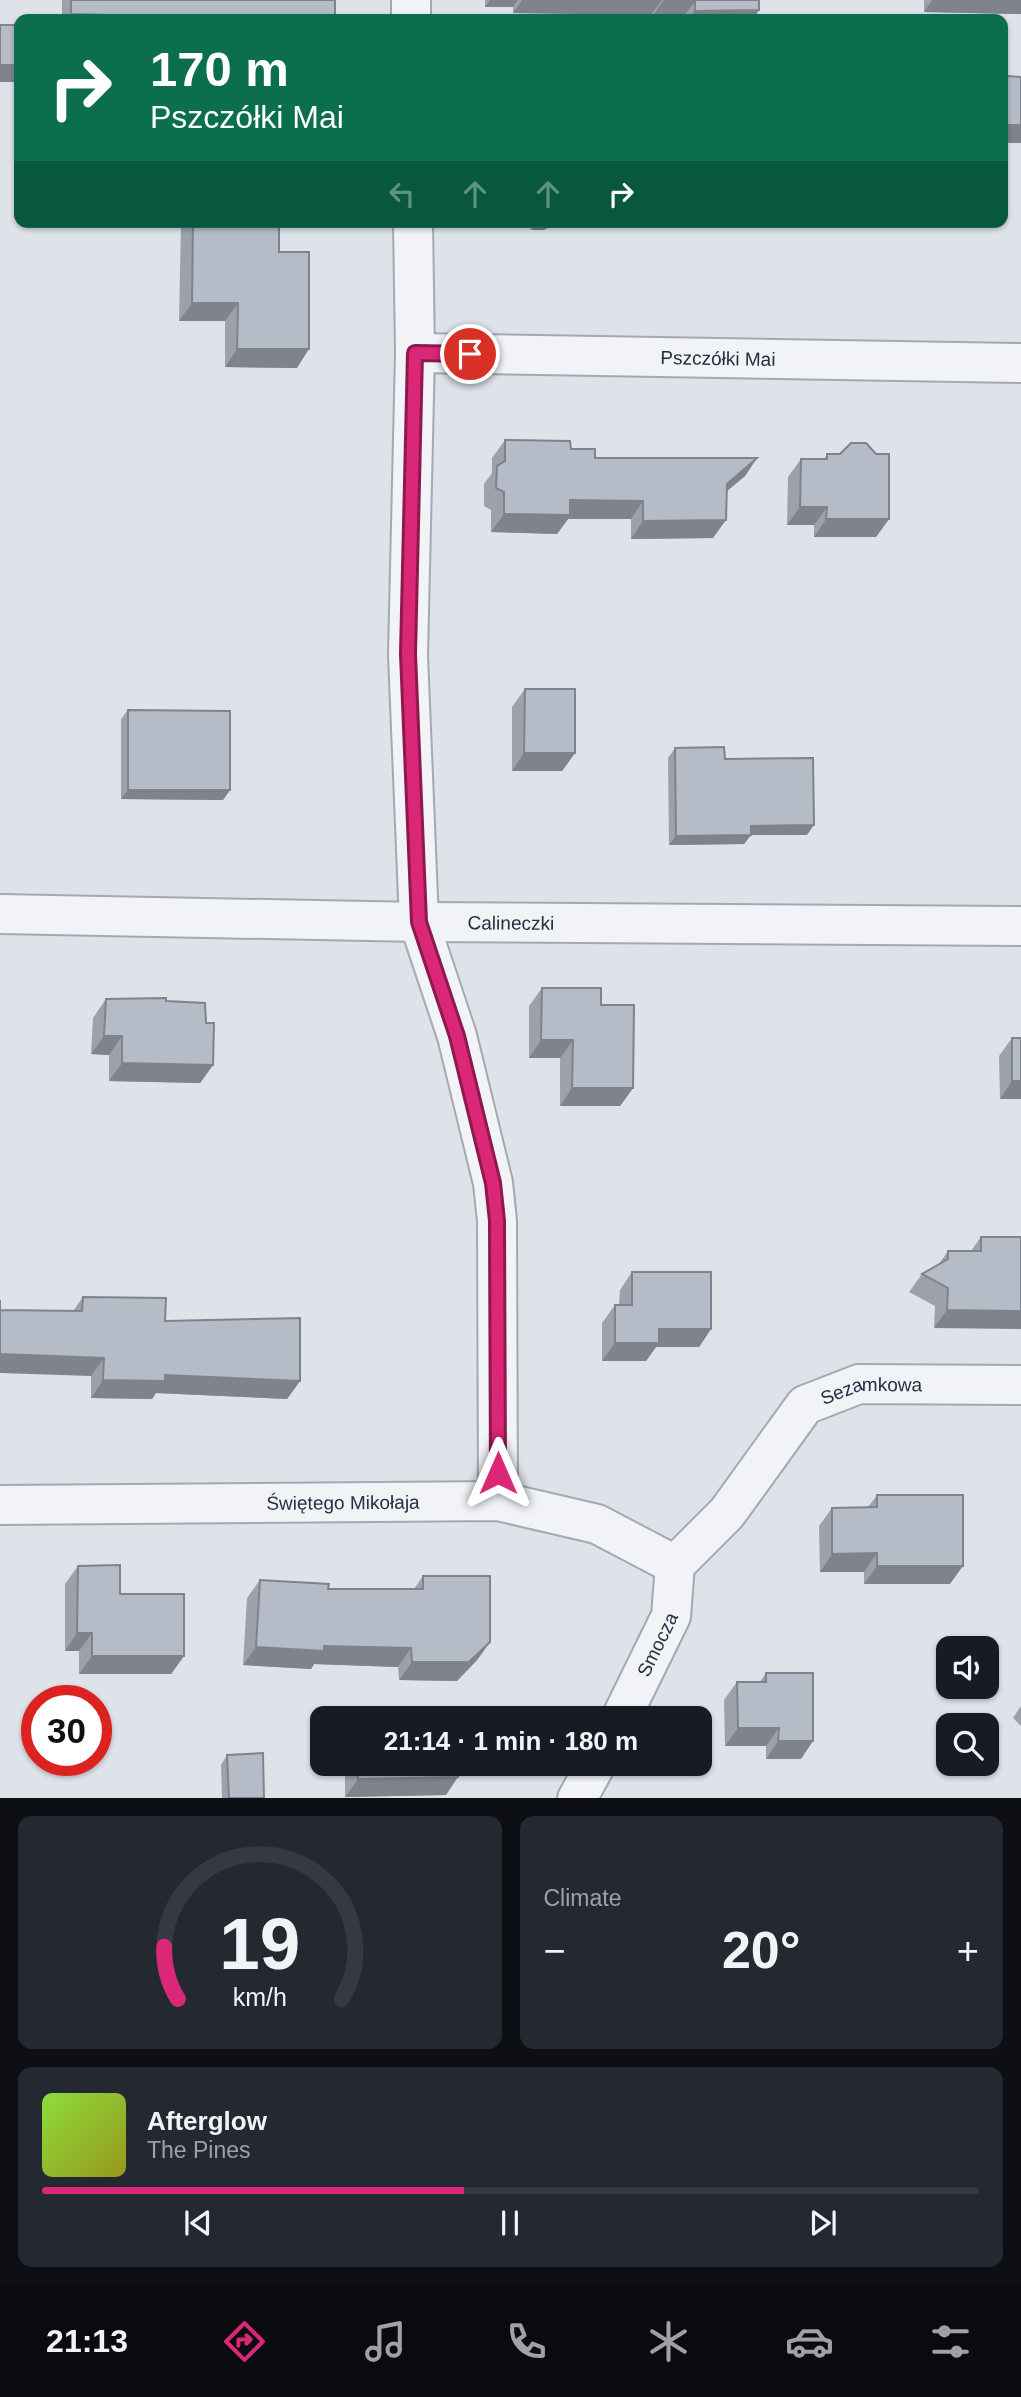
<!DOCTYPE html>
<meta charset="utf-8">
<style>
body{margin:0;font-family:Arial,sans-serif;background:#242831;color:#f1f3f6;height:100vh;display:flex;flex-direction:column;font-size:26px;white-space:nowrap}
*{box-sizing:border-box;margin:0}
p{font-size:23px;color:#9ea1a6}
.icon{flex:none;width:38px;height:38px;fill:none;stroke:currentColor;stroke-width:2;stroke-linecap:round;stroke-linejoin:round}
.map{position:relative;height:1798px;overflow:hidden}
.panel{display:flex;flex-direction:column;gap:18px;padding:18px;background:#0d0f14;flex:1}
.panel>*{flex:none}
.guide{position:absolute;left:14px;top:14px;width:994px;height:214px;border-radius:14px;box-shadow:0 2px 5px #0004;background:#0b6e4f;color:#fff;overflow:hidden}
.buttons{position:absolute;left:936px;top:1636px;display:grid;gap:14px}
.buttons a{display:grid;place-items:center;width:63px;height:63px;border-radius:14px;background:#171b24;box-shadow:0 2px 5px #0004;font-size:35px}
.speed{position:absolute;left:21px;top:1685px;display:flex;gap:14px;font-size:35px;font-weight:700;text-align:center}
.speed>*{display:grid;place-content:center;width:91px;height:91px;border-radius:50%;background:#171b24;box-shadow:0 2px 5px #0004;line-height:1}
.speed .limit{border:10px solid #d22;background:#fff;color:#111}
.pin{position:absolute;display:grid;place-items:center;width:60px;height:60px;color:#fff;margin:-30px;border:4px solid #fff;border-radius:50%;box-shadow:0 2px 7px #0007}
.me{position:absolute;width:77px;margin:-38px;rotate:0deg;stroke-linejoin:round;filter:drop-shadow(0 0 5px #0008)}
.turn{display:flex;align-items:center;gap:24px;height:147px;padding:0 21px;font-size:32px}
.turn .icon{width:91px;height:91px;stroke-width:2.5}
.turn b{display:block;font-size:49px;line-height:60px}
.lanes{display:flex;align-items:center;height:66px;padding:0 21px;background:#0003;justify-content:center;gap:35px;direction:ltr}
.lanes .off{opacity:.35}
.big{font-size:52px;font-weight:600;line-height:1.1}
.panel .widget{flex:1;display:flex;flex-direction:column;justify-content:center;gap:10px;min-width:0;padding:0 24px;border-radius:14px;background:#242831}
.panel .dial{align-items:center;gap:0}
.dial svg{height:182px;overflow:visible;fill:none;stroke:#363941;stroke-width:7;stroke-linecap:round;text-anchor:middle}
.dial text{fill:#f1f3f6;stroke:none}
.song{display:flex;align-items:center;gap:21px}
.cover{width:84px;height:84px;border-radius:10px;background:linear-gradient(135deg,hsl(90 70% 55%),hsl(60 70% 35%))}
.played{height:7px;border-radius:4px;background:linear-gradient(90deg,#db2777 45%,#363941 45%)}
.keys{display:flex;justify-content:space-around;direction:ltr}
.heat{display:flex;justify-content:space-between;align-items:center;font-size:38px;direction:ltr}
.panel .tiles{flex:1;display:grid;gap:18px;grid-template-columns:1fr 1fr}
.widget:last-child{grid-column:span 2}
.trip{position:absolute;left:310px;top:1706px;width:402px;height:70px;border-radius:14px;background:#171b24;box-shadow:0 2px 5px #0004;font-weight:600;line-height:70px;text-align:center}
.tabs{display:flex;height:112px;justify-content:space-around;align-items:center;background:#090b0e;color:#9ea1a6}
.tabs .icon{width:49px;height:49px}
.tabs .selected{color:#db2777}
.tabs b{font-size:32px;color:#f1f3f6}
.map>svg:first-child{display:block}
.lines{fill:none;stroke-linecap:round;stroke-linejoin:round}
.minor-casing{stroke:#a3a9b4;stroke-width:42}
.minor{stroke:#f1f3f7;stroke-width:38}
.wall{fill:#9ca1ab}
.shaded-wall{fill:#7f838b}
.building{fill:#b5bbc7;stroke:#7f838b;stroke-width:2}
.route-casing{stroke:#8e194d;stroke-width:18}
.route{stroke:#db2777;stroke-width:12}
.labels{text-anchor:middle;stroke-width:6;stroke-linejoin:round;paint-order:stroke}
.street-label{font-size:19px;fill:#252f42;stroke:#eef1f7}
</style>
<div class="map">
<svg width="1021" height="1799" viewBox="0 0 1021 1799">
<rect width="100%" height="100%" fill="#dee2e9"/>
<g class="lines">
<defs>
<g id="minor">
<polyline points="411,0 411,19"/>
<polyline points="413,222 415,353 408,655 419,922 457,1036 493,1183 497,1221 498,1501"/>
<path id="s1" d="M 415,353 L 1021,363"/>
<path id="s2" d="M 0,914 L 419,922 L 1021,926"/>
<path id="s3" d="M 0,1505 L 498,1501 L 597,1524 L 675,1565"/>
<path id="s4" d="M 675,1565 L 727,1513 L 805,1405 L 859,1384 L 1021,1385"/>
<path id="s5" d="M 621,1718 L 671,1616 L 675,1565"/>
<polyline points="577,1799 596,1764"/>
</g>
</defs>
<use href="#minor" class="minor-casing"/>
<use href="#minor" class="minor"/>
</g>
<g class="wall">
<rect x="62" y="0" width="273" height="19"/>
<polygon points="485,0 759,0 759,10 753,19 651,18 651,15 513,13 513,7 485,7"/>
<polygon points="924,0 1021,0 1021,14 924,12"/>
<polygon points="1007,76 1021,143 1003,143 1003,82"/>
<polygon points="181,222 279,222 279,252 297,368 225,367 225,321 179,321"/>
<polygon points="503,222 581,222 580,224 554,224 544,230 532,230 523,224 503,224"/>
<polygon points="505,440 571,449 595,458 757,458 745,476 726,491 713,538 631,539 631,519 568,519 557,534 491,532 491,510 484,506 484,484 492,473 492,458"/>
<polygon points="827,454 889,519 876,537 814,537 814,525 787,525 788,477 801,459 824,459"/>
<polygon points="525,689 575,753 562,771 512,771 512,707"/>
<polygon points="128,710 230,790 223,800 121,799 121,719"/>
<polygon points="675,748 725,759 807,835 751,835 744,844 669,845 668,758"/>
<polygon points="542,988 601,1005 633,1088 620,1106 560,1106 560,1058 529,1058 529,1006"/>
<polygon points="106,999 166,1001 206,1023 213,1065 200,1083 109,1081 109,1055 91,1054 93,1018"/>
<polygon points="1012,1038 1021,1038 1021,1099 1000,1099 999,1056"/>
<polygon points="981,1237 1021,1237 934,1328 935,1306 909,1292 922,1274 939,1264 948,1251 971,1251"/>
<polygon points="632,1272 711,1329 699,1347 656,1347 646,1361 602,1361 602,1323 615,1305 619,1305 620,1290"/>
<polygon points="83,1297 165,1321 300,1381 287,1399 156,1393 152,1399 91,1398 91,1376 0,1310 73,1311"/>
<polygon points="877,1495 950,1584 864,1584 864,1572 820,1572 819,1526 832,1508 868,1507"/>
<polygon points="78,1566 120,1594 184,1656 171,1674 79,1674 79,1651 65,1651 65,1584"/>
<polygon points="423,1576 490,1642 477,1660 457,1681 399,1680 398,1667 314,1664 311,1669 243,1665 247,1598 260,1580 328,1589 414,1589"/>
<polygon points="766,1673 801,1759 766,1759 766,1746 725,1746 724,1700 737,1682 760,1682"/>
<polygon points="1021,1706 1021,1726 1013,1718"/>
<polygon points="227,1755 264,1798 222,1798 221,1765"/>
<polygon points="345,1764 458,1764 446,1795 345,1797"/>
</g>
<g class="shaded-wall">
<polygon points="490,0 518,0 513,7 485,7"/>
<polygon points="522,0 662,0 651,15 513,13"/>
<polygon points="664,0 695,1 682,19 651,18"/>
<polygon points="932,0 1021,0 1021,14 924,12"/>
<polygon points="759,10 753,19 689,19 695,11"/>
<polygon points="71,14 265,19 68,19"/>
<rect x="0" y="65" width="19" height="17"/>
<polygon points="1005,125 1021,125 1021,143 1003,143 1003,128"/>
<polygon points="504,222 525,222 523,224 503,224"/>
<polygon points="538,222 581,222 580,224 554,224 544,230 532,230"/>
<polygon points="192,303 238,303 225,321 179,321"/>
<polygon points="237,349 309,349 297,368 225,367"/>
<polygon points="757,458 745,476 714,502 727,484"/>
<polygon points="570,500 643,501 631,519 568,519 557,534 491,532 504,514"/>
<polygon points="800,507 827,507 814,525 787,525"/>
<polygon points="826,519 889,519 876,537 814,537"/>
<polygon points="726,520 713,538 631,539 643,521"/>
<polygon points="524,753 575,753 562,771 512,771"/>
<polygon points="128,790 230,790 223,800 121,799"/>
<polygon points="814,825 807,835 751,835 744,844 669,845 676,836 751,826"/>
<polygon points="104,1036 122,1036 109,1055 91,1054"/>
<polygon points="541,1040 573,1040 560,1058 529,1058"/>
<polygon points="122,1063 213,1065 200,1083 109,1081"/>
<polygon points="1012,1081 1021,1081 1021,1099 1000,1099"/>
<polygon points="572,1088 633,1088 620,1106 560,1106"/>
<polygon points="947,1310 1021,1311 1021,1329 934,1328"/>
<polygon points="659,1329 711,1329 699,1347 656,1347 646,1361 602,1361 615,1343"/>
<polygon points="0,1354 104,1358 91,1376 0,1373"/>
<polygon points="165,1375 300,1381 287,1399 156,1393 152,1399 91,1398 103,1380"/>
<polygon points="877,1553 864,1572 820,1572 832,1554"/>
<polygon points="877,1566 963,1566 950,1584 864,1584"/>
<polygon points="77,1633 92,1633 79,1651 65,1651"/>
<polygon points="490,1642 477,1660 457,1681 399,1680 412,1662"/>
<polygon points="324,1646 411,1648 398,1667 314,1664 311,1669 243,1665 256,1647"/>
<polygon points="92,1656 184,1656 171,1674 79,1674"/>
<polygon points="738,1728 779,1728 766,1746 725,1746"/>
<polygon points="778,1741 813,1741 801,1759 766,1759"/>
<polygon points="458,1777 446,1795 345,1797 358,1779"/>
</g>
<g class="building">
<polygon points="71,0 335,0 335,19 265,19 71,14"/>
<polygon points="664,0 759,0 759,10 695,11 695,1"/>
<rect x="0" y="25" width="19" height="40"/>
<polygon points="1007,76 1021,77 1021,125 1005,125"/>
<polygon points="193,222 279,222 279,252 309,252 309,349 237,349 238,303 192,303"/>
<polygon points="505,440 570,441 571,449 595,449 595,458 757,458 727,484 726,520 643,521 643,501 570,500 570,515 504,514 504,492 496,488 497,466 505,461"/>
<polygon points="851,443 866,443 876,454 889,454 889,519 826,519 827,507 800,507 801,459 827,459 827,454 840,454"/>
<polygon points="525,689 575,689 575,753 524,753"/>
<polygon points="128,710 230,711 230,790 128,790"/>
<polygon points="724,747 725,759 813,758 814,825 751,826 751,835 676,836 675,748"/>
<polygon points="542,988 601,988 601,1005 634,1005 633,1088 572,1088 573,1040 541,1040"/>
<polygon points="166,998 166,1001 205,1003 206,1023 214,1023 213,1065 122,1063 122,1036 104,1036 106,999"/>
<rect x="1012" y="1038" width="9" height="43"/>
<polygon points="981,1237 1021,1237 1021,1311 947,1310 948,1288 922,1274 948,1259 948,1251 981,1251"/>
<polygon points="632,1272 711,1272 711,1329 659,1329 659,1343 615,1343 615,1305 632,1305"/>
<polygon points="83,1297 166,1298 165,1321 300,1318 300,1381 165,1375 165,1381 103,1380 104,1358 0,1354 0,1300 0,1310 82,1311"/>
<polygon points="877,1495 963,1495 963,1566 877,1566 877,1553 832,1554 832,1508 877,1507"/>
<polygon points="120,1565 120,1594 184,1594 184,1656 92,1656 92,1633 77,1633 78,1566"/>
<polygon points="423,1576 490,1576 490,1642 469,1662 412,1662 411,1648 324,1646 324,1651 256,1647 260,1580 329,1584 328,1589 423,1589"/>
<polygon points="766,1673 813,1673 813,1741 778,1741 779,1728 738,1728 737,1682 766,1682"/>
<polygon points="263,1753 264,1798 229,1798 227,1755"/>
<polygon points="357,1764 458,1764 458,1777 358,1779"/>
</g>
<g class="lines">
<defs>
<polyline id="route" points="470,354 415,353 408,654 419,922 457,1036 493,1183 497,1221 498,1473"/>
</defs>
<use href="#route" class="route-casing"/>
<use href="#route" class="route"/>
</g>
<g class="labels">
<g class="street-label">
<text dy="7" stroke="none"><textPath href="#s1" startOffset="303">Pszczółki Mai</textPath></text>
<text dy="7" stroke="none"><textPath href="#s2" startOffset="511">Calineczki</textPath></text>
<text dy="7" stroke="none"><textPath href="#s4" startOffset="276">Sezamkowa</textPath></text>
<text dy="7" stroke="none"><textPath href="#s3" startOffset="343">Świętego Mikołaja</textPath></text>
<text dy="7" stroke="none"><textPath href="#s5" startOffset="82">Smocza</textPath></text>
</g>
</g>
</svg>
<div class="buttons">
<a><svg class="icon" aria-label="sound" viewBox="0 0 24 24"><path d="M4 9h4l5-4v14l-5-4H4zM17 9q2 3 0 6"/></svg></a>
<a><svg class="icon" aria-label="search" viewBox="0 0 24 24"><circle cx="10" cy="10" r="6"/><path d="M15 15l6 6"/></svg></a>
</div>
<div class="speed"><div class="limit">30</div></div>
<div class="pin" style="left:470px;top:354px;background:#d93025"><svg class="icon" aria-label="arrive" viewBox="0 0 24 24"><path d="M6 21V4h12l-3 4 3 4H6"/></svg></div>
<svg class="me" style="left:498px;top:1473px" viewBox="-20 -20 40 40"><path d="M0-17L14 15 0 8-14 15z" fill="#db2777" stroke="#fff" stroke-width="4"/></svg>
<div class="trip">21:14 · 1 min · 180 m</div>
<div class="guide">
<div class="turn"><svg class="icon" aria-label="right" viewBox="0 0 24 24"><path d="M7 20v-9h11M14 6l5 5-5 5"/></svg><div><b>170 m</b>Pszczółki Mai</div></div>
<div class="lanes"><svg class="icon off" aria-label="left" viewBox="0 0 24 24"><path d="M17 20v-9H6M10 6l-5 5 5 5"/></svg><svg class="icon off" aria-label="ahead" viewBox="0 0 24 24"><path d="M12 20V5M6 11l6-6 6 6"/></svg><svg class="icon off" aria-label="ahead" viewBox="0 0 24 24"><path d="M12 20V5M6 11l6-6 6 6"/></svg><svg class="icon" aria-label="right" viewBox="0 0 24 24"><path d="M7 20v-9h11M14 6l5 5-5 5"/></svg></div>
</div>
</div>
<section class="panel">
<div class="tiles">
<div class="widget dial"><svg viewBox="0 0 100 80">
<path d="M14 69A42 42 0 1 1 86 69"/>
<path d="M14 69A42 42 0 0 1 8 46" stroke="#db2777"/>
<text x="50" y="56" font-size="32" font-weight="700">19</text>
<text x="50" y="72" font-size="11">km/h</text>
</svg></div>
<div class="widget"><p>Climate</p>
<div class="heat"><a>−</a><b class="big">20°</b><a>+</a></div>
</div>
<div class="widget">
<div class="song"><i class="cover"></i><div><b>Afterglow</b><p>The Pines</p></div></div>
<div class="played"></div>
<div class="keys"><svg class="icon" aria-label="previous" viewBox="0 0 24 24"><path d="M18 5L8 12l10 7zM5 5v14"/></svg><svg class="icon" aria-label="pause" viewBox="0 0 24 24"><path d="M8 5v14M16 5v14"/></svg><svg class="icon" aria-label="next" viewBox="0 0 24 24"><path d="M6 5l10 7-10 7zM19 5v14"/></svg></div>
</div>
</div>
</section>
<nav class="tabs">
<b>21:13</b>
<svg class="icon selected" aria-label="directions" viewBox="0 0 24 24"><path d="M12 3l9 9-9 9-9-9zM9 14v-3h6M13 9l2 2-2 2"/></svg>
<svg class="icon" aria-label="music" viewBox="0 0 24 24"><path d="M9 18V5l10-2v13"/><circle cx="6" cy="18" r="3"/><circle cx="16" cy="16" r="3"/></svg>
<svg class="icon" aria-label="phone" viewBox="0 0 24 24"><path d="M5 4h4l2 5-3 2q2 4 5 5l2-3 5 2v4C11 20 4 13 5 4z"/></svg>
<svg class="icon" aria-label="climate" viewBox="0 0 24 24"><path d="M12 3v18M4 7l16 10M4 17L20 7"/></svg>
<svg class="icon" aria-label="car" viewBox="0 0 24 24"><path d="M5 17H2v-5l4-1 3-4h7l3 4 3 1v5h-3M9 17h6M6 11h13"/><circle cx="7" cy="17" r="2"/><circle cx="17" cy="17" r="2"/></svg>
<svg class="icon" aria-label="filters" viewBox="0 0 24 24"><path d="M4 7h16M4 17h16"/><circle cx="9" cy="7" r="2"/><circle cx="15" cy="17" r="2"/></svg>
</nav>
